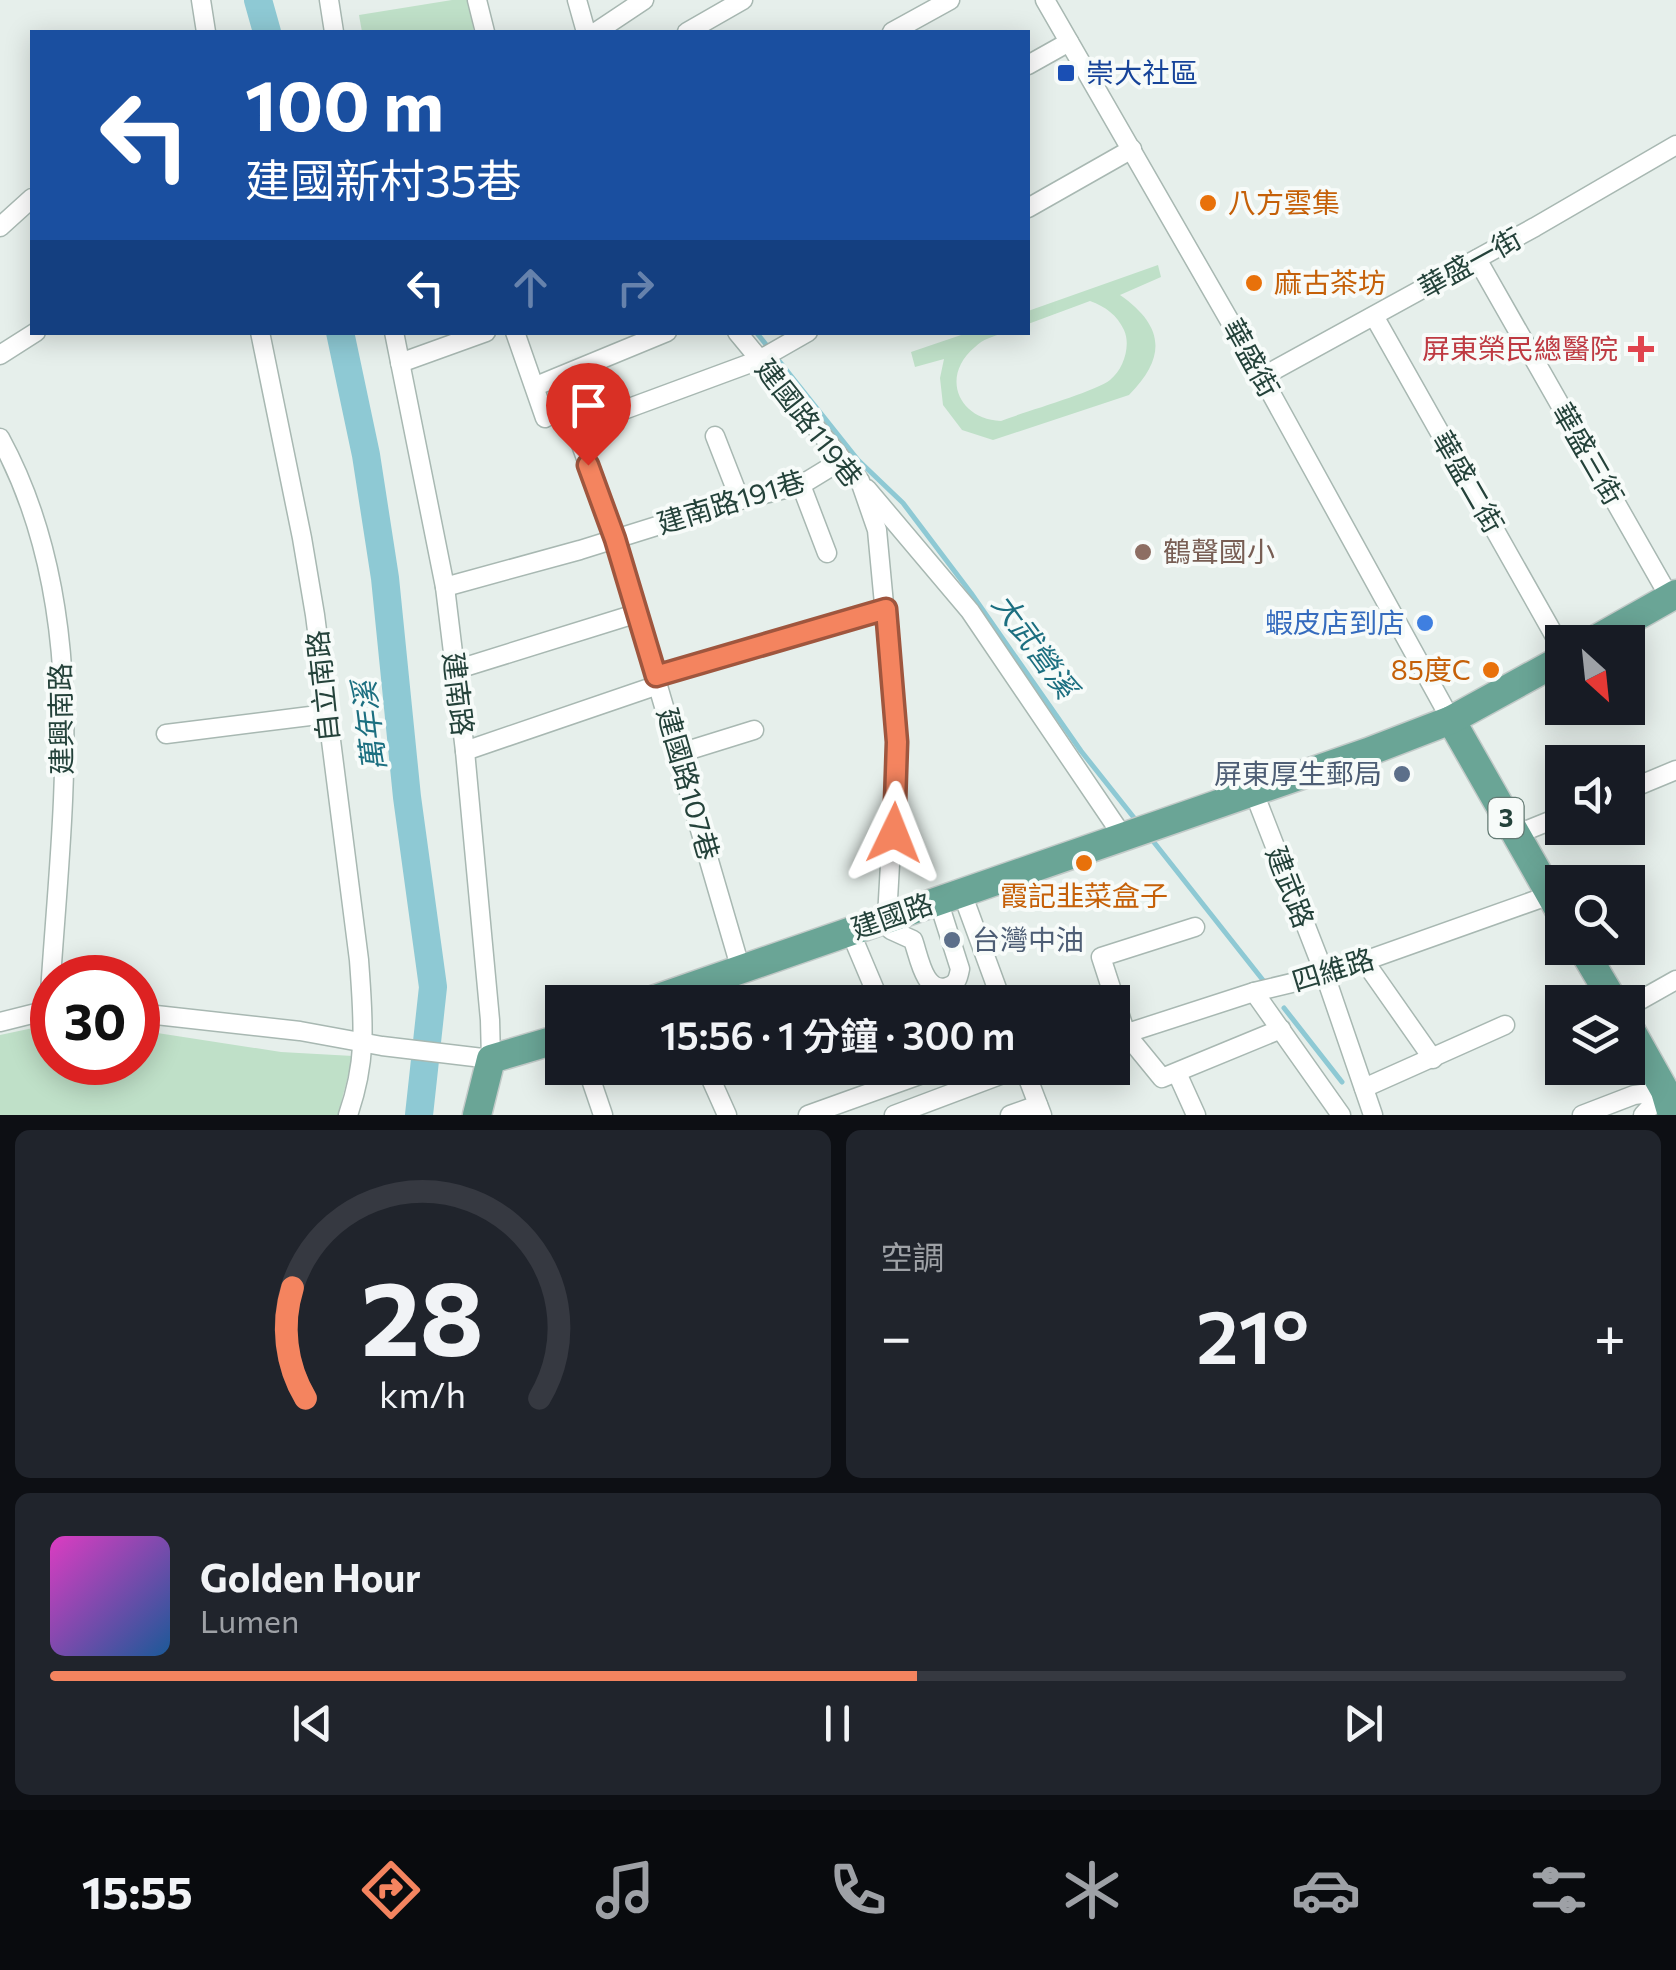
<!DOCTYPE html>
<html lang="zh-TW">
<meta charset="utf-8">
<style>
body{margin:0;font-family:Commissioner,"Noto Sans TC",sans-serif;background:#20242c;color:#f1f3f6;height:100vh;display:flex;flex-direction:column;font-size:38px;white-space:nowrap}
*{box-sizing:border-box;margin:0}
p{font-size:32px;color:#9ea1a6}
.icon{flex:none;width:55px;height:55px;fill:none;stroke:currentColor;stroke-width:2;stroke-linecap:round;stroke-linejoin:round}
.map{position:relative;height:1115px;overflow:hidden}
.panel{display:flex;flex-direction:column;gap:15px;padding:15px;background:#0d0f14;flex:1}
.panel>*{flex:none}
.top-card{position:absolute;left:30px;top:30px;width:1000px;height:305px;border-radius:0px;box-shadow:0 5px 25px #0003;background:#1a4fa0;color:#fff;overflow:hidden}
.needle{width:65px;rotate:153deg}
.fabs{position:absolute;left:1545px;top:625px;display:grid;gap:20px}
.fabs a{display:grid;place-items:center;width:100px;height:100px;border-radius:0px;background:#171b24;box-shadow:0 5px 25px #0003;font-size:50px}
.speed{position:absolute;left:30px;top:955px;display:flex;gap:20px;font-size:50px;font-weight:700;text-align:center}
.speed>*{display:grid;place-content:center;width:130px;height:130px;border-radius:50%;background:#171b24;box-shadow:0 5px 25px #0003;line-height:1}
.speed .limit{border:15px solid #d22;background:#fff;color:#111}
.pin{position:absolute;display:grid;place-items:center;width:85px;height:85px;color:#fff;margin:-102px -42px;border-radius:50% 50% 50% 0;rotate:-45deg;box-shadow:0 0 10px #0007}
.pin .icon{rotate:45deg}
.me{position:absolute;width:110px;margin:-55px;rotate:2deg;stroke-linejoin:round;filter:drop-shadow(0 0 8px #0008)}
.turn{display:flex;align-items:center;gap:35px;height:210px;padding:0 50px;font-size:45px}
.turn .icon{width:130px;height:130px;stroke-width:2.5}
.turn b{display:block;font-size:70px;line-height:85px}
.lanes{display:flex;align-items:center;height:95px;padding:0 50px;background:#0003;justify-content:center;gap:50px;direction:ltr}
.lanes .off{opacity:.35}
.big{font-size:75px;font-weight:600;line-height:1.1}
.panel .widget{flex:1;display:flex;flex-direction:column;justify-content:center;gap:15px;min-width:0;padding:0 35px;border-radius:15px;background:#20242c}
.panel .dial{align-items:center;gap:0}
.dial svg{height:260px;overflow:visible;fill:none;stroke:#363941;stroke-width:7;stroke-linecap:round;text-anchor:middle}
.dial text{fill:#f1f3f6;stroke:none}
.song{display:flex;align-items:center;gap:30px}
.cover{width:120px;height:120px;border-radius:15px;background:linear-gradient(135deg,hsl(310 70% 55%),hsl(210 70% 35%))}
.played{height:10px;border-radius:5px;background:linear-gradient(90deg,#f4845f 55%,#363941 55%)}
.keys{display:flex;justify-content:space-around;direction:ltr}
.heat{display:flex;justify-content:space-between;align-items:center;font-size:55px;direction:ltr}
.panel .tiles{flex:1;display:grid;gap:15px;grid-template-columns:1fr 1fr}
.widget:last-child{grid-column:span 2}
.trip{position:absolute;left:545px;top:985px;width:585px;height:100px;border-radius:0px;background:#171b24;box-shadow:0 5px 25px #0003;font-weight:600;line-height:100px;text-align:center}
.tabs{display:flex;height:160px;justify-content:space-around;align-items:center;background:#090b0e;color:#9ea1a6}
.tabs .icon{width:70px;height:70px}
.tabs .active{color:#f4845f}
.tabs b{font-size:45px;color:#f1f3f6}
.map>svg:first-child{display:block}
.green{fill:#bfe0c8}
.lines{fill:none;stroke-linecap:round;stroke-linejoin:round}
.stream{stroke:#8ec9d4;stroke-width:5}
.river{stroke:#8ec9d4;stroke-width:28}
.street-casing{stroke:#a8b8b2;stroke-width:21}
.primary-casing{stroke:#c2cac8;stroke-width:31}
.street{stroke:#fff;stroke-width:18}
.primary{stroke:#6aa596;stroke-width:28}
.route-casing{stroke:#9f563e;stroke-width:25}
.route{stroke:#f4845f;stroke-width:18}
.transit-dot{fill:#1a4fb4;stroke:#f7fbf9;stroke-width:4}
.food-dot{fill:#e8710a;stroke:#f7fbf9;stroke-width:4}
.health-dot{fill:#e0444e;stroke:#f7fbf9;stroke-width:4}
.education-dot{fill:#8d6e63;stroke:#f7fbf9;stroke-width:4}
.shop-dot{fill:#3f7fe0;stroke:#f7fbf9;stroke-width:4}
.service-dot{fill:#5c6f8a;stroke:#f7fbf9;stroke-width:4}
.labels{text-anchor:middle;stroke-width:8;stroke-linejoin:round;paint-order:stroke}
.shield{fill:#f7fbf9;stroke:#637a73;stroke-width:2.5}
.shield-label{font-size:25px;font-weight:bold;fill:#24423a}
.transit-label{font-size:28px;fill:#164399;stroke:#f7fbf9;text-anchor:start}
.food-label{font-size:28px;fill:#c56008;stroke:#f7fbf9;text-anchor:start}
.street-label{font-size:28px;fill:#24423a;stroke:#f7fbf9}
.health-label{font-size:28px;fill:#be3a42;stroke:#f7fbf9;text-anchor:end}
.education-label{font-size:28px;fill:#785e54;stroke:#f7fbf9;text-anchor:start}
.shop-label{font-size:28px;fill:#366cbe;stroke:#f7fbf9;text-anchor:end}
.service-label{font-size:28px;fill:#4e5e75;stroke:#f7fbf9;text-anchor:end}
.water-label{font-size:30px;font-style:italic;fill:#1c6f80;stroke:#f7fbf9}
</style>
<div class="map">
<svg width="1676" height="1115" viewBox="0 0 1676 1115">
<rect width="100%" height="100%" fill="#e6efeb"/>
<g class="green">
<polygon points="452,0 468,0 474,32 362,32 359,15"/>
<path d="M 1158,265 L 1161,277 L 1120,295 C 1163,325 1168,356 1129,395 L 993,440 L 962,430 L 943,405 L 940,378 L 944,359 L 915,367 L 911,352 L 967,333 L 1004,333 C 994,336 983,339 975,347 C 940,376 958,419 1001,421 C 1023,412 1095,392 1110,380 C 1124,369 1131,345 1124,330 C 1117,315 1106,307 1090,301 L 1028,324 L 1028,311 Z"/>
<polygon points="52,1024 52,1062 138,1062 138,1030 281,1052 353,1056 338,1115 0,1115 0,1035"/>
</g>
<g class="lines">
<g class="stream">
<polyline points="756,332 858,460 903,503 971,593 1081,751 1139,824"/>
<polyline points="1149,836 1266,984"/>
<polyline points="1284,1008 1342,1082"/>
</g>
<g class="river">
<polyline points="258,0 267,32"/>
<polyline points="340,332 366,455 385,578 407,797 433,987 419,1115"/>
</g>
<defs>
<g id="street">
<polyline points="201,0 206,32"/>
<polyline points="329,0 334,32"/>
<polyline points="477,0 485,32"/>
<polyline points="577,0 586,32"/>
<polyline points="1045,0 1262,377 1451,720"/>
<polyline points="596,32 644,0"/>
<polyline points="687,32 743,0"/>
<polyline points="892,32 950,0"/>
<polyline points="1028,65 1069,42"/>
<polyline points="1028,208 1132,149"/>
<polyline points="0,227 32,198"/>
<polyline points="1477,259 1670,598"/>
<polyline points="1374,316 1562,649"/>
<path d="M 260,332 L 302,538 L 315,615 L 359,960 C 363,1018 368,1058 348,1115"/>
<polyline points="515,332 545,418"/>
<path d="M 737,332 L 860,481 L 877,530 L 897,742 L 887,917 L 891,930 L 913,940 C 919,956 924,994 947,987 C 957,984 958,979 960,969 L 938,900"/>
<polyline points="0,355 36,332"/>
<polyline points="400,363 486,332"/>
<polyline points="1262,377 1535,227 1676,145"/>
<polyline points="536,386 667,332"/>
<polyline points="715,436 740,500"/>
<path d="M 0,438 C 95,612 60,820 49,1009"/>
<polyline points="801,485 827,553"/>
<polyline points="867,489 970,611 1124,838"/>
<polyline points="445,587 580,550 740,500 801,485 842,460"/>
<polyline points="455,670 635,614"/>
<polyline points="655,676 885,609"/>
<polyline points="166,734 326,714"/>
<polyline points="465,751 658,685"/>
<polyline points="680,753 754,730"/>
<polyline points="1246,772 1325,975 1373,1115"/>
<polyline points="1628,790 1676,770"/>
<polyline points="1515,835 1562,816"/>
<polyline points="962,893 1002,1002"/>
<polyline points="1195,927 1101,957 1126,1034 1162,1078 1281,1029"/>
<polyline points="850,931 880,1002"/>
<polyline points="1365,962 1433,1059"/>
<polyline points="741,970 615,539 575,428 759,360 808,332"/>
<polyline points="1254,992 1341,1115"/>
<polyline points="1628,1007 1676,980"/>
<polyline points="138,1013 300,1031 382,1046 491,1059 490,1020 465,751 445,587 394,332"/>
<polyline points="0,1022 52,1009"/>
<polyline points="1112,1038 1254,992 1325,975 1550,895"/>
<polyline points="587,1068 603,1115"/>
<polyline points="706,1068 727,1115"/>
<polyline points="1024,1068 1042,1115"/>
<polyline points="1177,1073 1196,1115"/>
<polyline points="1364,1088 1505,1025"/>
<polyline points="808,1115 939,1068"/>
<polyline points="894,1115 1019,1068"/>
<polyline points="1010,1115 1038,1105"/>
<polyline points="1582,1115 1634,1095 1665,1091"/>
<polyline points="1643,1115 1666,1090"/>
</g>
<g id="primary">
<polyline points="1591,642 1676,594"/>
<polyline points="1451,720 1562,915"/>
<polyline points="1582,948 1614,1002"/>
<polyline points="647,1002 1368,752 1451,720 1562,659"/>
<polyline points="1628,1025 1665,1091 1672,1115"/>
<polyline points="477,1115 491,1059 562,1038"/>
</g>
</defs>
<use href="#street" class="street-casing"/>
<use href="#primary" class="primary-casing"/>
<use href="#street" class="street"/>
<use href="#primary" class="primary"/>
</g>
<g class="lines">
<defs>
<polyline id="route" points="588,465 615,539 656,676 886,609 897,742 894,833"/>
</defs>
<use href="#route" class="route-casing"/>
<use href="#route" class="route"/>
</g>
<rect class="transit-dot" x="1056" y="63" width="20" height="20" rx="5"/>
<g class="food-dot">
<circle cx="1208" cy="203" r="10"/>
<circle cx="1254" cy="283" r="10"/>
<circle cx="1491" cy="670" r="10"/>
<circle cx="1084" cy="863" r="10"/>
</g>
<path class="health-dot" d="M1636 334h10v10h10v10h-10v10h-10v-10h-10v-10h10z"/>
<circle class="education-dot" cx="1143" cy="552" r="10"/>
<circle class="shop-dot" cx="1425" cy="623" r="10"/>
<g class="service-dot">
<circle cx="1402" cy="774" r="10"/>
<circle cx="952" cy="940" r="10"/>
</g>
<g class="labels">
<rect class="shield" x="1488.5" y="798" width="35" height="40" rx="8"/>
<g class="shield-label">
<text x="1506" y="827">3</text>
</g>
<g class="transit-label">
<text x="1086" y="83">崇大社區</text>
</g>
<g class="food-label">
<text x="1228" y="213">八方雲集</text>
<text x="1274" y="293">麻古茶坊</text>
<text x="1471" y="680" text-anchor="end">85度C</text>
<text x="1084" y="906" text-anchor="middle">霞記韭菜盒子</text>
</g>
<g class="street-label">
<text transform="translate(1470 263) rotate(-29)" y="10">華盛一街</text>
<text transform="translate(1251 358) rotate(61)" y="10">華盛街</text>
<text transform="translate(809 423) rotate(52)" y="10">建國路119巷</text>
<text transform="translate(1588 454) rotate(60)" y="10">華盛三街</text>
<text transform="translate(1468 482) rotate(60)" y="10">華盛二街</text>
<text transform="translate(731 502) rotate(-17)" y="10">建南路191巷</text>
<text transform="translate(323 686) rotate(-96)" y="10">自立南路</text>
<text transform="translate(458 694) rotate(83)" y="10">建南路</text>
<text transform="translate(61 719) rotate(-91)" y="10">建興南路</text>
<text transform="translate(688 784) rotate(74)" y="10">建國路107巷</text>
<text transform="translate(1290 887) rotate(69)" y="10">建武路</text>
<text transform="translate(892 916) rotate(-19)" y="10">建國路</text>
<text transform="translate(1333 970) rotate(-17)" y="10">四維路</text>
</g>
<g class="health-label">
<text x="1618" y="359">屏東榮民總醫院</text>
</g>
<g class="education-label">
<text x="1163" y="562">鶴聲國小</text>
</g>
<g class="shop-label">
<text x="1405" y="633">蝦皮店到店</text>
</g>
<g class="service-label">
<text x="1382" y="784">屏東厚生郵局</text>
<text x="972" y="950" text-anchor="start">台灣中油</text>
</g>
<g class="water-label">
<text transform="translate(1034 646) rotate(54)" y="10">大武營溪</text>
<text transform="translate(370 726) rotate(-97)" y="10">萬年溪</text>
</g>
</g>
</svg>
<div class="fabs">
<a><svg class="needle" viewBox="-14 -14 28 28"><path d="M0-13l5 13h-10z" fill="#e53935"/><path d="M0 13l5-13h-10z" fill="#9ea1a6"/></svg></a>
<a><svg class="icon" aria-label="sound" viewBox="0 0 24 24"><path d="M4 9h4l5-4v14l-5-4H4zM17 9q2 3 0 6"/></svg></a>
<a><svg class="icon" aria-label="search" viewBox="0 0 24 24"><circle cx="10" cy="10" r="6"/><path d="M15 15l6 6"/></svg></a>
<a><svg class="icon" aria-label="layers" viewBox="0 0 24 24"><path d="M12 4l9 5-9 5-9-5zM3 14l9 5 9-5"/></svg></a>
</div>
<div class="speed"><div class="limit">30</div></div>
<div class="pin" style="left:588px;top:465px;background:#d93025"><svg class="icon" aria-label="arrive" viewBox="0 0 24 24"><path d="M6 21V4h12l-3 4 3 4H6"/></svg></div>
<svg class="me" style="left:894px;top:833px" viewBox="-20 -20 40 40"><path d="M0-17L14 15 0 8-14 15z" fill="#f4845f" stroke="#fff" stroke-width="4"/></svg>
<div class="trip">15:56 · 1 分鐘 · 300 m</div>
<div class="top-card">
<div class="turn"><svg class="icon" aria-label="left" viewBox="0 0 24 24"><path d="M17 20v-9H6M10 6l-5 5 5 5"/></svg><div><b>100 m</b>建國新村35巷</div></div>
<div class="lanes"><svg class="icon" aria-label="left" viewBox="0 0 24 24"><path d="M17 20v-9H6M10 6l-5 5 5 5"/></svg><svg class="icon off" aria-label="ahead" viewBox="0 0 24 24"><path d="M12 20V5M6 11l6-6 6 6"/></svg><svg class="icon off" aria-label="right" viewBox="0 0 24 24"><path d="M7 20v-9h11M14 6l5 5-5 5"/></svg></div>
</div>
</div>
<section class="panel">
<div class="tiles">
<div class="widget dial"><svg viewBox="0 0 100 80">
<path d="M14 69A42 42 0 1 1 86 69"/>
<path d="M14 69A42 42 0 0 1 10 35" stroke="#f4845f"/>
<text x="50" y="56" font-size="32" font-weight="700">28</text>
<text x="50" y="72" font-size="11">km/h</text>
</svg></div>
<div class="widget"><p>空調</p>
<div class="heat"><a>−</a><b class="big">21°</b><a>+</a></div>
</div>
<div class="widget">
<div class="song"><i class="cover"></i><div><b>Golden Hour</b><p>Lumen</p></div></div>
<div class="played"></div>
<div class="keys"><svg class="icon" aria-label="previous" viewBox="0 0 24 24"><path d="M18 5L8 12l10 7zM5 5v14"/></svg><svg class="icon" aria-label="pause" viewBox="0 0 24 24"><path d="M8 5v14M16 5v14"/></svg><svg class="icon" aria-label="next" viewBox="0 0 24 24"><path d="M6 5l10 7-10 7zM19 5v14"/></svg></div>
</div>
</div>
</section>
<nav class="tabs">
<b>15:55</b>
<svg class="icon active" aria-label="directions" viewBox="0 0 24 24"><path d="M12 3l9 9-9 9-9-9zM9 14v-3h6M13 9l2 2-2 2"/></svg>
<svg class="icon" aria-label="music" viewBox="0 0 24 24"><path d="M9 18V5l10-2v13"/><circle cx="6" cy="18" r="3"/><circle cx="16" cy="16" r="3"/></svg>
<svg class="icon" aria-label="phone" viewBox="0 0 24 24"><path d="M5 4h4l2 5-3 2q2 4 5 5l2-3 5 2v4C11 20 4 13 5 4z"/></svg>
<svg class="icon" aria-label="climate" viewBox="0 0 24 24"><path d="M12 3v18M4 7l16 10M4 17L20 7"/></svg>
<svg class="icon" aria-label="car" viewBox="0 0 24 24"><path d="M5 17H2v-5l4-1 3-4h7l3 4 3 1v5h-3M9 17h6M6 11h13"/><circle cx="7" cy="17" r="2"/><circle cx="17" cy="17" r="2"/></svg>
<svg class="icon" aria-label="filters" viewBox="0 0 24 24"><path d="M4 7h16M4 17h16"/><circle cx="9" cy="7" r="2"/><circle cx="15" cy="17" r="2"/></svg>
</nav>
